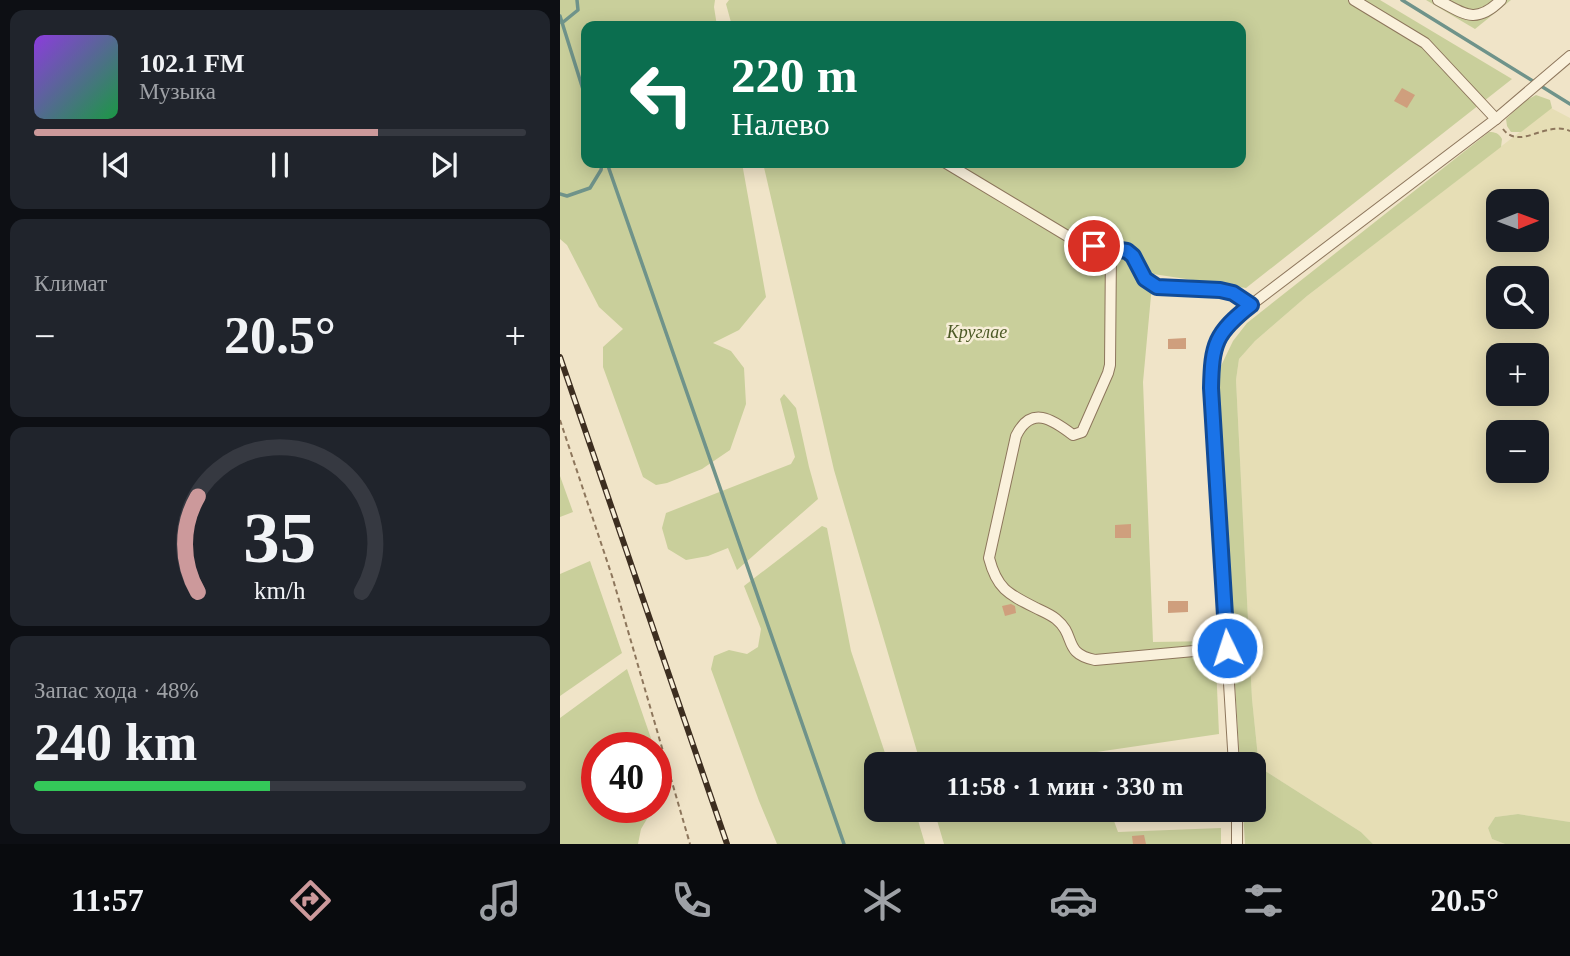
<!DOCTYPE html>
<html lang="ru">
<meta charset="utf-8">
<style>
body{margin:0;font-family:"Times New Roman",serif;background:#20242c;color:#f1f3f6;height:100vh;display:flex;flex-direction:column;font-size:26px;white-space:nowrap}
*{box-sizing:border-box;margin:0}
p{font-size:23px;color:#9ea1a6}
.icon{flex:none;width:38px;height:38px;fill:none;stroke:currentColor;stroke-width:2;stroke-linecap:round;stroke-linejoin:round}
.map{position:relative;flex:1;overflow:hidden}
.drawer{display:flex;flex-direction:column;gap:10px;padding:10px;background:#0d0f14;width:560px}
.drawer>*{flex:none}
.top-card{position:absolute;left:21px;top:21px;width:665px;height:147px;border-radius:14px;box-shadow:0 4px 18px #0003;background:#0b6e4f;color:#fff;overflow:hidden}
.needle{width:46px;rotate:89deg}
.tools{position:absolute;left:926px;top:189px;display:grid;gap:14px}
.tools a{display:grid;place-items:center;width:63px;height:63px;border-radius:14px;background:#171b24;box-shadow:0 4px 18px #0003;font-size:35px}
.speed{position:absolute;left:21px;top:732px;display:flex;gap:14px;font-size:35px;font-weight:700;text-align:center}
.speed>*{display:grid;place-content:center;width:91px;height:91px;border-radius:50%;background:#171b24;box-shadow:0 4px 18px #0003;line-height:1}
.speed .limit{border:10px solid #d22;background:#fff;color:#111}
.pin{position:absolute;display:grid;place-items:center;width:60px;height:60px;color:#fff;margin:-30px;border:4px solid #fff;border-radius:50%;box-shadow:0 2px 7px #0007}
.me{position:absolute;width:77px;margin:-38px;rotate:356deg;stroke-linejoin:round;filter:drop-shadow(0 0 5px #0008)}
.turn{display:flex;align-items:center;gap:24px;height:147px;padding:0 35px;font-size:32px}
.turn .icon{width:91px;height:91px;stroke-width:2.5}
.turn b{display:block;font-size:49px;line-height:60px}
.big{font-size:52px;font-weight:800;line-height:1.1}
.drawer .card{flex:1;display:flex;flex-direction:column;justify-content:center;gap:10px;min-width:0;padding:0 24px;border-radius:14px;background:#20242c}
.drawer .dial{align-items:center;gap:0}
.dial svg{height:182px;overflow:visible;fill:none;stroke:#363941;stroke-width:7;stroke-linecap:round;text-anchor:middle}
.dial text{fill:#f1f3f6;stroke:none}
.song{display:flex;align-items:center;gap:21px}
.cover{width:84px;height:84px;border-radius:10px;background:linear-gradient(135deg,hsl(270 70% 55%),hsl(140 70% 35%))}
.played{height:7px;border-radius:4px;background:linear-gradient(90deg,#cc999b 70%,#363941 70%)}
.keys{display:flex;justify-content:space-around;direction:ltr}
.heat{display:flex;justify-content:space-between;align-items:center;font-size:38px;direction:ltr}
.charge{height:10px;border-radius:5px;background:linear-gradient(90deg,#34c759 48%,#363941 0)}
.trip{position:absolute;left:304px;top:752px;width:402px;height:70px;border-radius:14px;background:#171b24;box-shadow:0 4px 18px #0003;font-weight:800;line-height:70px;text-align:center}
.dock{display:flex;height:112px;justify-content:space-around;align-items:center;background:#090b0e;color:#9ea1a6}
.dock .icon{width:49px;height:49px}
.dock .active{color:#cc999b}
.dock b{font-size:32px;color:#f1f3f6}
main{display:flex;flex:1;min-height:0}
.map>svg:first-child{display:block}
.farmland{fill:#e6deb5;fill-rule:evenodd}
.green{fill:#c9cf9b}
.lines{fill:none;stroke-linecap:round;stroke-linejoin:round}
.stream{stroke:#6f938a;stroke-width:3.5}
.building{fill:#cf9f7d}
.minor-casing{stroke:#8d765c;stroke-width:12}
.path{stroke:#8d765c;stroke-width:2;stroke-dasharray:5 3.5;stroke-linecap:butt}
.minor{stroke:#faf1dc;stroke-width:10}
.rail-casing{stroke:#3d2e20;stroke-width:6}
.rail{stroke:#f7eed8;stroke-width:3.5;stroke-dasharray:10;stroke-linecap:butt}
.route-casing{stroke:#114b97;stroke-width:18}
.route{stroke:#1a73e8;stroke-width:12}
.labels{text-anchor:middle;stroke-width:5;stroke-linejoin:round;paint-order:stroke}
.park-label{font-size:18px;font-style:italic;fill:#4d5a26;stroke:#f7eed8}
</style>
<main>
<section class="drawer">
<div class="card">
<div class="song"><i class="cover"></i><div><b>102.1 FM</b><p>Музыка</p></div></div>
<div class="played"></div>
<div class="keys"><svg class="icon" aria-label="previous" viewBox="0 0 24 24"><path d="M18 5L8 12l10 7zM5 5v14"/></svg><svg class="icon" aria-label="pause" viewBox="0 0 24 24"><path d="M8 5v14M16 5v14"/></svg><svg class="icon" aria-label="next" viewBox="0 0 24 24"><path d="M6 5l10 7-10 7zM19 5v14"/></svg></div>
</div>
<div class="card"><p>Климат</p>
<div class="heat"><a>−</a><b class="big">20.5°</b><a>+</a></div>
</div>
<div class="card dial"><svg viewBox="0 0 100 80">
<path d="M14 69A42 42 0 1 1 86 69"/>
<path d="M14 69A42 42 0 0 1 14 27" stroke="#cc999b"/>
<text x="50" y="56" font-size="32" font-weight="700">35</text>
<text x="50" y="72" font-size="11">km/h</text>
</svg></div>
<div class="card"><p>Запас хода · 48%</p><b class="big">240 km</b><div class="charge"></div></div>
</section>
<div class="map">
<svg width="1010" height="844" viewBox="0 0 1010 844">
<rect width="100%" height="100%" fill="#f0e4c8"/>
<path class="farmland" d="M 991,108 L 1010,118 L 1010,822 L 958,814 L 935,817 L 928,828 L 932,839 L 945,844 L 813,844 L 801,832 L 699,767 L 692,699 L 676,380 L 679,359 L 695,341 L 747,296 ZM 938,201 L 976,201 L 976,240 L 938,240 ZM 938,278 L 976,278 L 976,317 L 938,317 ZM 938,355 L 976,355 L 976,394 L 938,394 ZM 938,432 L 976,432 L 976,471 L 938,471 Z"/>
<g class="green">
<polygon points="0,0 155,0 154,7 157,26 26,26 26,163 182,163 206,297 179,330 153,343 171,351 184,368 186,404 170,450 142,469 107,483 96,485 83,477 43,367 43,347 63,329 39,307 7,245 0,239"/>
<polygon points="169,0 820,0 952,79 686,288 593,274 583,382 593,642 655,641 659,734 530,753 533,765 361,765 274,470 203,163 681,163 681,26 172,26 166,4"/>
<polygon points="866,0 951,0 915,29"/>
<polygon points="976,95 990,100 992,108 961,132 951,132 947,126 946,119 965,101"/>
<path d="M 929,132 C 935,132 939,133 942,139 L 941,147 L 747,296 L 695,341 L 679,359 L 676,380 L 692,699 L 699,767 L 801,832 L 813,844 L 685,844 L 683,810 L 695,810 L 695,765 L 680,765 L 657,391 L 660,368 L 673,341 L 687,323 Z"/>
<polygon points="224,394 236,408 249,467 258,499 177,570 168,548 148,556 126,560 108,549 102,528 106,513 231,464 235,457 220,399"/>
<polygon points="0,476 13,512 0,517"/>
<polygon points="262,526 267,528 291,651 329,765 317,765 317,810 355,810 365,844 217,844 199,801 151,669 154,656 169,650 187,654 198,647 201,629 184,586"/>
<polygon points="30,561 62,653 0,696 0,574"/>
<polygon points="67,669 94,747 37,747 37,807 94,807 81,829 78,844 0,844 0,718"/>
<polygon points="374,810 550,810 558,832 661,828 661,844 384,844"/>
<polygon points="958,814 1010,822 1010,844 945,844 932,839 928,828 935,817"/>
</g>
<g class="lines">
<g class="stream">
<polyline points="842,0 1010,104"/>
<polyline points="0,16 26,99"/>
<polyline points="2,23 18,10 17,0"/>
<polyline points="47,163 284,844"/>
<polyline points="0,194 7,196 30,188 41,170 42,163"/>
</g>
</g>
<g class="building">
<polygon points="842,88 855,95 847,108 834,101"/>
<polygon points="626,338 626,349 608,349 608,339"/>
<polygon points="571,524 571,538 555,538 555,525"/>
<polygon points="608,601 628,601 628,612 608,613"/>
<polygon points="451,604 455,606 456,613 445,616 442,606"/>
<polygon points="634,755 635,765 618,765 617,756"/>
<polygon points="584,835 586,844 573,844 572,836"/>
</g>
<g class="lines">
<defs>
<g id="minor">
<polyline points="794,0 865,43 936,119"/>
<path d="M 878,0 C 904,14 916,25 941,0"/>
<polyline points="386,163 514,240 534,246 567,251 573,256 585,279 597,287 660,291 673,293 691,305"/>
<path d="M 551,249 L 550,365 L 548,373 L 522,432 L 513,435 C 492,419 471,405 456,436 L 429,558 C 437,589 448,594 476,608 C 482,611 490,614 496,619 C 517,636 502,653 535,660 L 667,648"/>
<path d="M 674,765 L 651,389 C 652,357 652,341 675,317 L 936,119 L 1010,56"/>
<polyline points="677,810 677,844"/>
</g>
</defs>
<use href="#minor" class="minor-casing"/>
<g class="path">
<path d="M 943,129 C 960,151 986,120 1010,131"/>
<polyline points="0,420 52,576 130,844"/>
</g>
<use href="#minor" class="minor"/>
<defs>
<polyline id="rail" points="0,357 167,844"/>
</defs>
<use href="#rail" class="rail-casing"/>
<use href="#rail" class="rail"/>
</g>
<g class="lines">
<defs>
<path id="route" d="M 534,246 L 567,251 L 573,256 L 585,279 L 597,287 L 660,290 L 673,293 L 691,305 C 655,333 652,344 651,388 L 667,648"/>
</defs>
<use href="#route" class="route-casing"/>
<use href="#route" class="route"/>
</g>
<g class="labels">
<g class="park-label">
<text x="417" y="338">Круглае</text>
</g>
</g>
</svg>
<div class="tools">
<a><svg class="needle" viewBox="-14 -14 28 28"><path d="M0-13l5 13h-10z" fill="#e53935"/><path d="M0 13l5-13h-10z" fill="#9ea1a6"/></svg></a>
<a><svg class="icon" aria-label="search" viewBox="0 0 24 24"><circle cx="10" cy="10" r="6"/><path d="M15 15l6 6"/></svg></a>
<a>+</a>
<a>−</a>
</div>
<div class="speed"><div class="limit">40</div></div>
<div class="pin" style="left:534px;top:246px;background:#d93025"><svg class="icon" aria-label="arrive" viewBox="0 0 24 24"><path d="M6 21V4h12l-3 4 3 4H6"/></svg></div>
<svg class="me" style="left:667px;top:648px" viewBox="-20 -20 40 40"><circle r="17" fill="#1a73e8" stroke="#fff" stroke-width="3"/><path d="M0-11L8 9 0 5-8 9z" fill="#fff"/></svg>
<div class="trip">11:58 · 1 мин · 330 m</div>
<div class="top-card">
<div class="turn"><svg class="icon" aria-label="left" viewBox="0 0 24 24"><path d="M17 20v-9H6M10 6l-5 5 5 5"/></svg><div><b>220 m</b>Налево</div></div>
</div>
</div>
</main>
<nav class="dock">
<b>11:57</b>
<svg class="icon active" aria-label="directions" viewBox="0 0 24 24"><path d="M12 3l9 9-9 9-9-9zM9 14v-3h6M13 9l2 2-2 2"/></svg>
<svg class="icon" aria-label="music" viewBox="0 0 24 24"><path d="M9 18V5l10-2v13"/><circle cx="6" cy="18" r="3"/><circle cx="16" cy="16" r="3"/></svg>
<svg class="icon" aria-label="phone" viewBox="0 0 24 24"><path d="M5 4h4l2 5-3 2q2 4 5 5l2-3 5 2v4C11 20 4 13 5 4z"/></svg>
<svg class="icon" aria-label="climate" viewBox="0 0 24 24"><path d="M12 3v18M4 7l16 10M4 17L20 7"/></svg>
<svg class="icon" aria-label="car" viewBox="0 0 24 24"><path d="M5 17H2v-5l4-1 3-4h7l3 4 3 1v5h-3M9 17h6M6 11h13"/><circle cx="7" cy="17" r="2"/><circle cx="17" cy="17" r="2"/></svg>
<svg class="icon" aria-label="filters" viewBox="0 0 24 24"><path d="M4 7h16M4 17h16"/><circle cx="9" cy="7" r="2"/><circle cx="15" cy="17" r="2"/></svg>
<b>20.5°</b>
</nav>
